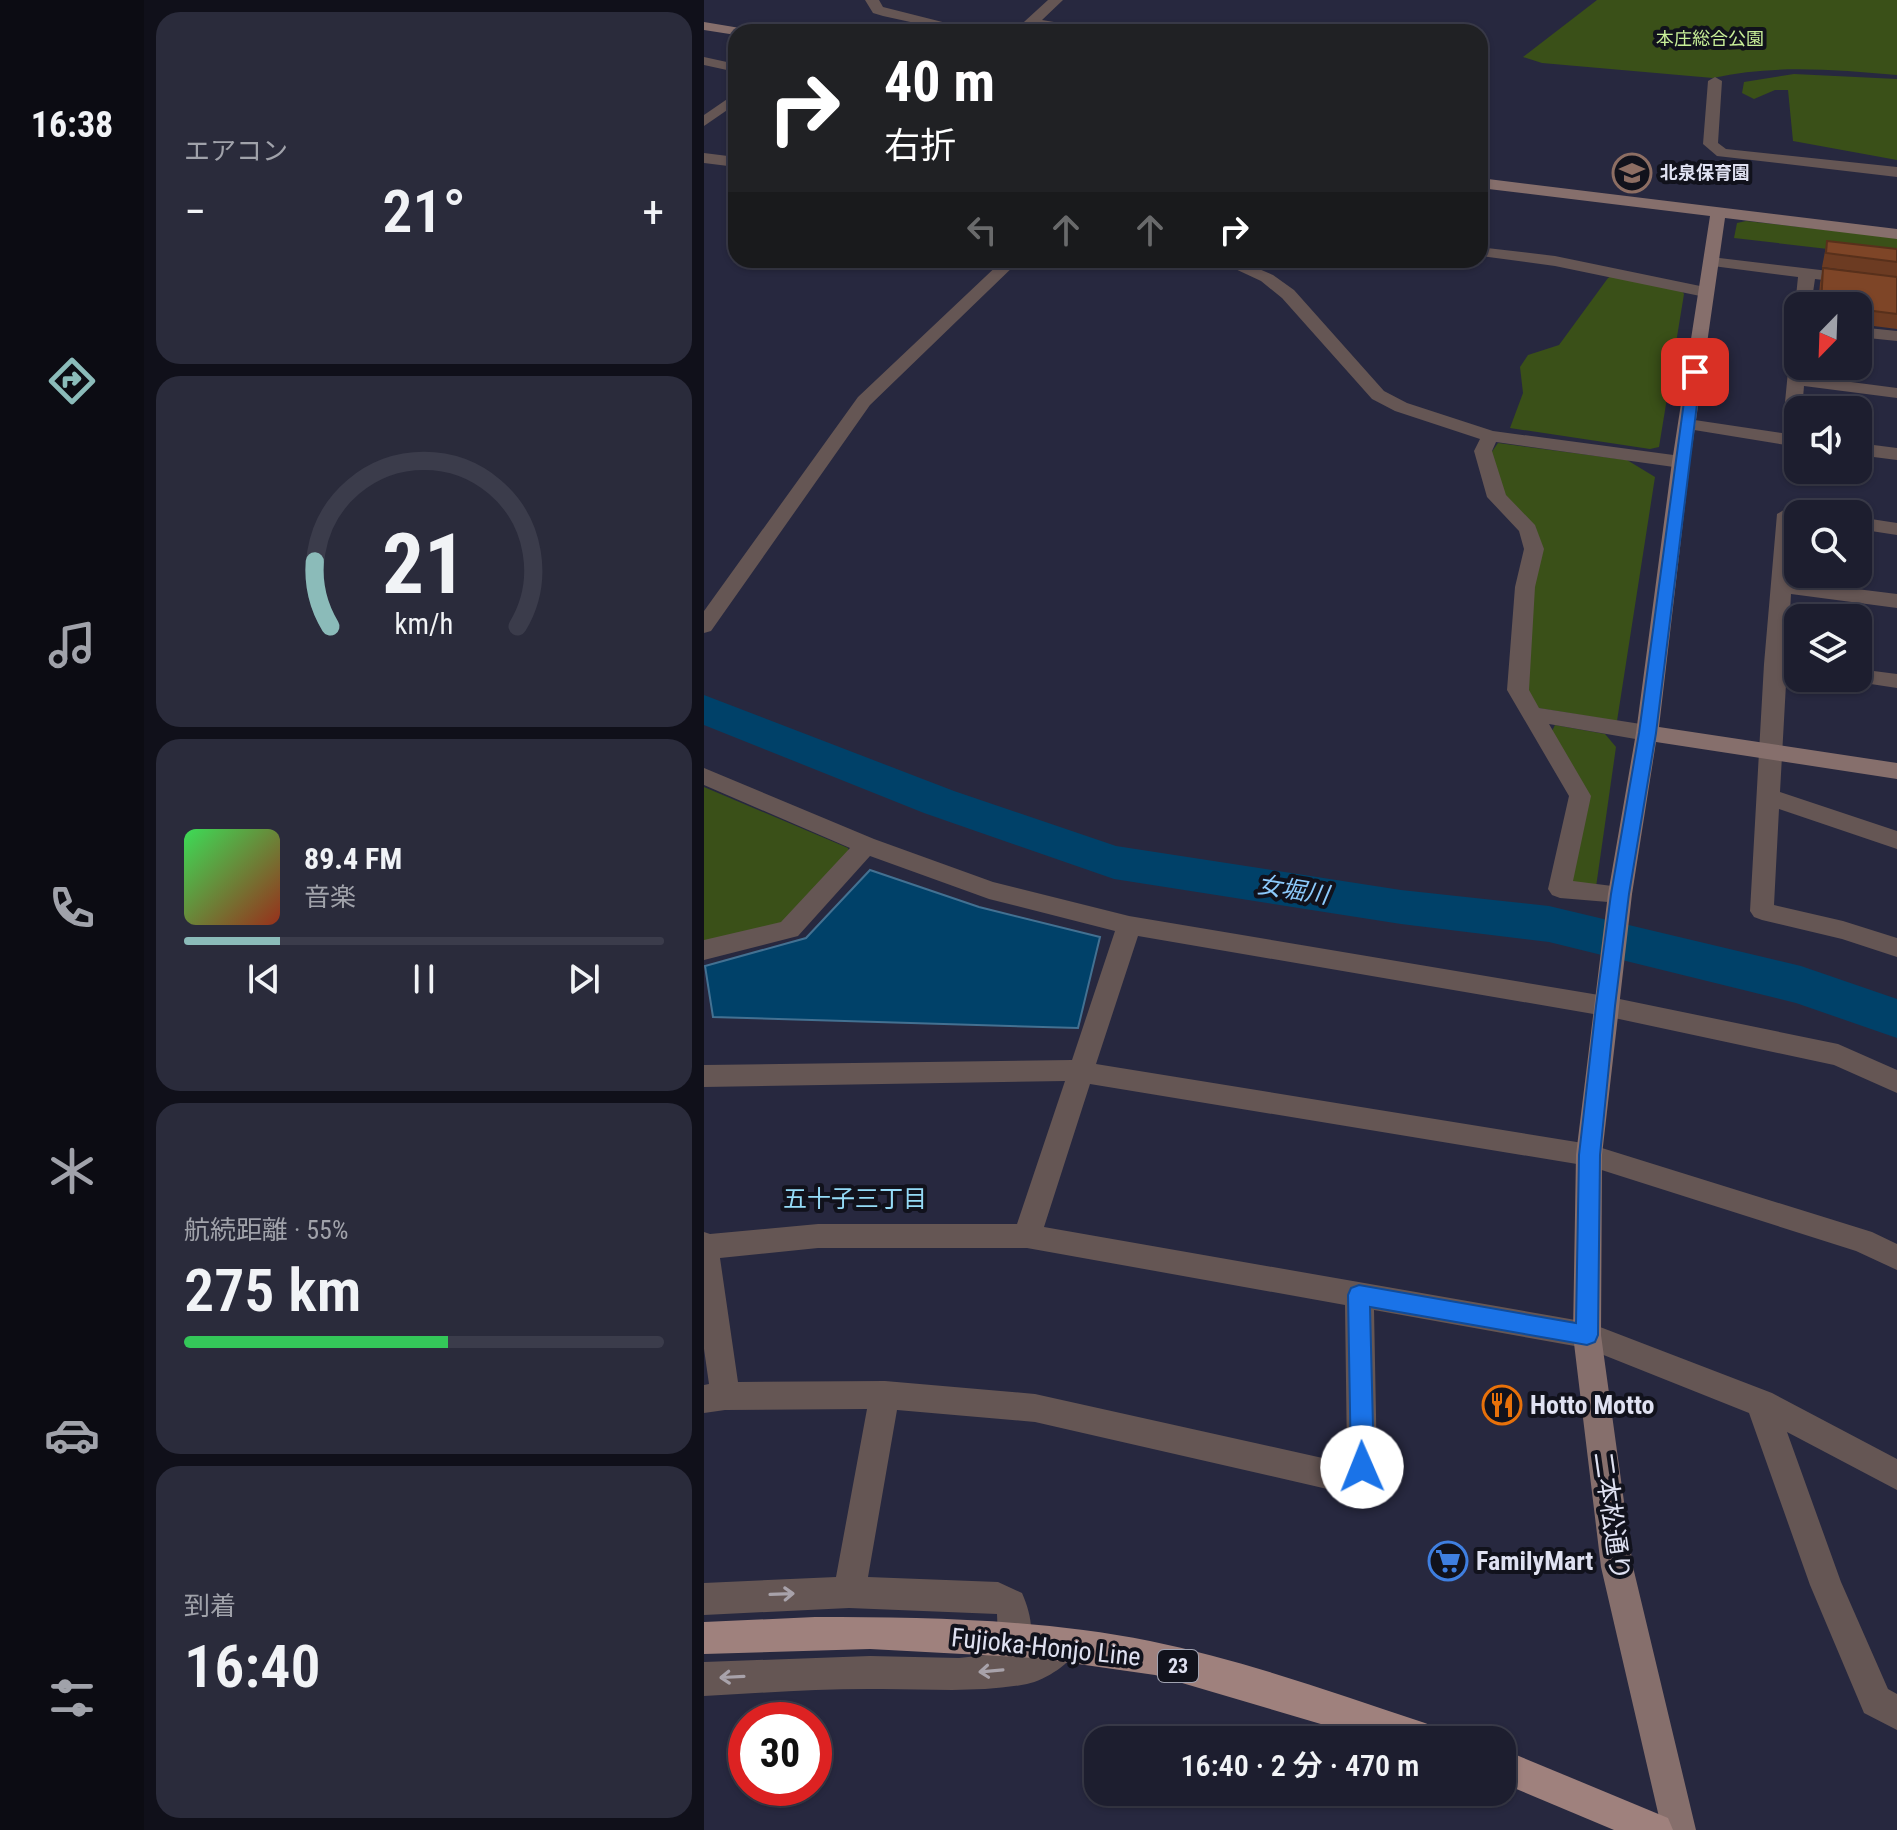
<!DOCTYPE html>
<html lang="ja">
<meta charset="utf-8">
<style>
body{margin:0;font-family:"Roboto Condensed","Noto Sans JP",sans-serif;background:#2a2b3b;color:#f1f3f6;height:100vh;display:flex;flex-direction:column;font-size:30px;white-space:nowrap}
*{box-sizing:border-box;margin:0}
p{font-size:26px;color:#a0a2aa}
.icon{flex:none;width:44px;height:44px;fill:none;stroke:currentColor;stroke-width:2;stroke-linecap:round;stroke-linejoin:round}
.map{position:relative;flex:1;overflow:hidden}
.panel{display:flex;flex-direction:column;gap:12px;padding:12px;background:#10101a;width:560px}
.panel>*{flex:none}
.guide{position:absolute;left:24px;top:24px;width:760px;height:244px;border-radius:24px;box-shadow:0 2px 6px #0004,0 0 0 2px #3b3c4b;background:#202124;color:#fff;overflow:hidden}
.needle{width:52px;rotate:203deg}
.buttons{position:absolute;left:1080px;top:292px;display:grid;gap:16px}
.buttons a{display:grid;place-items:center;width:88px;height:88px;border-radius:16px;background:#1d1e2f;box-shadow:0 2px 6px #0004,0 0 0 2px #3b3c4b;font-size:40px}
.speed{position:absolute;left:24px;top:1702px;display:flex;gap:16px;font-size:40px;font-weight:700;text-align:center}
.speed>*{display:grid;place-content:center;width:104px;height:104px;border-radius:50%;background:#1d1e2f;box-shadow:0 2px 6px #0004,0 0 0 2px #3b3c4b;line-height:1}
.speed .limit{border:12px solid #d22;background:#fff;color:#111}
.pin{position:absolute;display:grid;place-items:center;width:68px;height:68px;color:#fff;margin:-34px;border-radius:16px;box-shadow:0 4px 12px #0006}
.me{position:absolute;width:88px;margin:-44px;rotate:359deg;stroke-linejoin:round;filter:drop-shadow(0 0 6px #0008)}
.turn{display:flex;align-items:center;gap:28px;height:168px;padding:0 24px;font-size:36px}
.turn .icon{width:104px;height:104px;stroke-width:2.5}
.turn b{display:block;font-size:56px;line-height:68px}
.lanes{display:flex;align-items:center;height:76px;padding:0 24px;background:#0003;justify-content:center;gap:40px;direction:ltr}
.lanes .off{opacity:.35}
.big{font-size:60px;font-weight:600;line-height:1.1}
.panel .tile{flex:1;display:flex;flex-direction:column;justify-content:center;gap:12px;min-width:0;padding:0 28px;border-radius:24px;background:#2a2b3b}
.panel .dial{align-items:center;gap:0}
.dial svg{height:208px;overflow:visible;fill:none;stroke:#3b3c4b;stroke-width:7;stroke-linecap:round;text-anchor:middle}
.dial text{fill:#f1f3f6;stroke:none}
.song{display:flex;align-items:center;gap:24px}
.cover{width:96px;height:96px;border-radius:12px;background:linear-gradient(135deg,hsl(130 70% 55%),hsl(10 70% 35%))}
.played{height:8px;border-radius:4px;background:linear-gradient(90deg,#8bbbb9 20%,#3b3c4b 20%)}
.keys{display:flex;justify-content:space-around;direction:ltr}
.heat{display:flex;justify-content:space-between;align-items:center;font-size:44px;direction:ltr}
.charge{height:12px;border-radius:6px;background:linear-gradient(90deg,#34c759 55%,#3b3c4b 0)}
.trip{position:absolute;left:380px;top:1726px;width:432px;height:80px;border-radius:24px;background:#1d1e2f;box-shadow:0 2px 6px #0004,0 0 0 2px #3b3c4b;font-weight:600;line-height:80px;text-align:center}
main{display:flex;flex:1;min-height:0}
.tab-bar{display:flex;flex-direction:column;width:144px;justify-content:space-around;align-items:center;background:#0c0c13;color:#a0a2aa}
.tab-bar .icon{width:56px;height:56px}
.tab-bar .current{color:#8bbbb9}
.tab-bar b{font-size:36px;color:#f1f3f6}
.map>svg:first-child{display:block}
.green{fill:#3a5018}
.water{fill:#004169;stroke:#437192;stroke-width:2}
.lines{fill:none;stroke-linecap:round;stroke-linejoin:round}
.river{fill:#004169;fill-rule:evenodd}
.street{fill:#655654;fill-rule:evenodd}
.secondary{fill:#866f6c;fill-rule:evenodd}
.primary{fill:#9f817d;fill-rule:evenodd}
.wall{fill:#6c3b22}
.building{fill:#7e4527;stroke:#58301b;stroke-width:2}
.oneway{stroke:#a8a2aa}
.route{fill:#1a73e8;stroke:#114b97;stroke-width:2}
.labels{text-anchor:middle;stroke-width:8;stroke-linejoin:round;paint-order:stroke}
.far-park-label{font-size:18px;fill:#c8ef98;stroke:#11121c}
.far-poi-label{font-size:18px;font-weight:bold;fill:#dfe1f1;stroke:#11121c;text-anchor:start}
.shield{fill:#11121c;stroke:#a1a3b1;stroke-width:2}
.shield-label{font-size:20px;font-weight:bold;fill:#dfe1f1}
.water-label{font-size:24px;font-style:italic;fill:#8ccafc;stroke:#11121c}
.neighbourhood-label{font-size:24px;fill:#95dbf7;stroke:#11121c}
.near-poi-label{font-size:26px;font-weight:bold;fill:#dfe1f1;stroke:#11121c;text-anchor:start}
.near-street-label{font-size:26px;fill:#dfe1f1;stroke:#11121c}
</style>
<main>
<nav class="tab-bar">
<b>16:38</b>
<svg class="icon current" aria-label="directions" viewBox="0 0 24 24"><path d="M12 3l9 9-9 9-9-9zM9 14v-3h6M13 9l2 2-2 2"/></svg>
<svg class="icon" aria-label="music" viewBox="0 0 24 24"><path d="M9 18V5l10-2v13"/><circle cx="6" cy="18" r="3"/><circle cx="16" cy="16" r="3"/></svg>
<svg class="icon" aria-label="phone" viewBox="0 0 24 24"><path d="M5 4h4l2 5-3 2q2 4 5 5l2-3 5 2v4C11 20 4 13 5 4z"/></svg>
<svg class="icon" aria-label="climate" viewBox="0 0 24 24"><path d="M12 3v18M4 7l16 10M4 17L20 7"/></svg>
<svg class="icon" aria-label="car" viewBox="0 0 24 24"><path d="M5 17H2v-5l4-1 3-4h7l3 4 3 1v5h-3M9 17h6M6 11h13"/><circle cx="7" cy="17" r="2"/><circle cx="17" cy="17" r="2"/></svg>
<svg class="icon" aria-label="filters" viewBox="0 0 24 24"><path d="M4 7h16M4 17h16"/><circle cx="9" cy="7" r="2"/><circle cx="15" cy="17" r="2"/></svg>
</nav>
<section class="panel">
<div class="tile"><p>エアコン</p>
<div class="heat"><a>−</a><b class="big">21°</b><a>+</a></div>
</div>
<div class="tile dial"><svg viewBox="0 0 100 80">
<path d="M14 69A42 42 0 1 1 86 69"/>
<path d="M14 69A42 42 0 0 1 8 44" stroke="#8bbbb9"/>
<text x="50" y="56" font-size="32" font-weight="700">21</text>
<text x="50" y="72" font-size="11">km/h</text>
</svg></div>
<div class="tile">
<div class="song"><i class="cover"></i><div><b>89.4 FM</b><p>音楽</p></div></div>
<div class="played"></div>
<div class="keys"><svg class="icon" aria-label="previous" viewBox="0 0 24 24"><path d="M18 5L8 12l10 7zM5 5v14"/></svg><svg class="icon" aria-label="pause" viewBox="0 0 24 24"><path d="M8 5v14M16 5v14"/></svg><svg class="icon" aria-label="next" viewBox="0 0 24 24"><path d="M6 5l10 7-10 7zM19 5v14"/></svg></div>
</div>
<div class="tile"><p>航続距離 · 55%</p><b class="big">275 km</b><div class="charge"></div></div>
<div class="tile"><p>到着</p><b class="big">16:40</b></div>
</section>
<div class="map">
<svg width="1193" height="1830" viewBox="0 0 1193 1830">
<rect width="100%" height="100%" fill="#27283f"/>
<g class="green">
<path d="M 893,0 L 1193,0 L 1193,75 C 1132,70 1070,64 1009,78 L 838,63 L 819,57 Z"/>
<polygon points="1090,74 1193,79 1193,160 1089,141 1084,90 1071,90 1050,99 1038,93 1040,82"/>
<polygon points="1042,221 1193,238 1193,257 1030,238 1033,223"/>
<polygon points="909,275 978,291 980,294 955,447 946,449 806,428 819,393 816,367 824,355 855,345 904,278"/>
<polygon points="794,443 923,460 951,477 913,721 834,708 821,692 829,582 839,552 829,524 801,496 787,453"/>
<polygon points="851,725 901,734 912,747 892,887 867,884 882,790 845,737"/>
<polygon points="0,787 144,848 145,852 82,925 0,944"/>
</g>
<polygon class="water" points="166,870 275,907 396,937 374,1028 9,1017 1,966 102,938"/>
<g class="lines">
<polygon class="river" points="0,695 250,791 412,846 697,890 845,906 1097,966 1193,999 1193,1038 1092,1003 845,942 697,924 410,879 220,813 0,725"/>
<g class="street">
<polygon points="161,0 175,0 179,7 278,32 252,32 179,16 169,13"/>
<polygon points="344,0 359,0 338,20 386,28 393,32 361,32 332,27 325,32 309,32"/>
<polygon points="0,57 32,64 32,72 0,65"/>
<polygon points="1011,77 1018,81 1014,143 1022,149 1193,167 1193,177 1013,156 999,144 1004,81"/>
<polygon points="32,93 32,104 0,126 0,115"/>
<polygon points="0,153 32,157 32,167 0,163"/>
<polygon points="783,248 851,256 1001,287 1009,292 1001,297 851,266 777,256 776,251"/>
<polygon points="1007,257 1193,279 1193,289 1111,279 1107,306 1094,306 1094,310 1091,306 1094,277 1001,265 999,262"/>
<polygon points="299,260 316,260 166,405 7,631 0,633 0,611 154,397"/>
<polygon points="512,260 534,260 569,275 590,290 680,391 703,403 789,431 977,456 986,462 977,468 792,442 788,451 802,495 831,525 840,549 831,587 825,690 835,708 943,725 951,728 954,733 951,738 943,741 845,724 887,796 869,881 924,888 928,894 924,900 916,903 856,898 848,895 844,889 865,796 803,690 811,587 820,549 815,531 783,497 770,451 776,439 691,411 668,399 578,298 557,281"/>
<polygon points="1154,327 1193,331 1193,341 1154,337"/>
<polygon points="1094,356 1094,366 1102,366 1101,376 1193,388 1193,398 1100,386 1098,410 1094,410 1094,447 984,429 975,424 984,419 1078,433 1085,361"/>
<polygon points="1154,443 1193,448 1193,460 1154,455"/>
<polygon points="1083,508 1101,511 1103,514 1094,514 1092,521 1088,581 1193,594 1193,608 1087,594 1076,792 1193,831 1193,849 1075,809 1070,905 1139,921 1193,938 1193,957 1138,939 1058,920 1050,917 1046,911 1060,664 1073,514"/>
<polygon points="1154,517 1193,523 1193,535 1154,529"/>
<polygon points="1154,669 1193,674 1193,688 1147,681 1145,678 1154,678"/>
<path d="M 0,768 L 170,839 L 289,882 L 425,916 L 901,996 L 1134,1044 L 1193,1070 L 1193,1093 L 1130,1065 L 901,1016 L 434,936 L 392,1064 L 885,1144 L 1168,1232 L 1193,1244 L 1193,1270 L 1152,1251 L 885,1166 L 386,1084 L 340,1227 L 883,1322 L 1068,1393 L 1193,1459 L 1193,1490 L 1083,1432 L 1137,1582 L 1184,1689 L 1193,1694 L 1193,1730 L 1160,1713 L 1106,1585 L 1045,1413 L 882,1348 L 670,1310 L 673,1467 L 669,1478 L 632,1491 L 331,1422 L 193,1410 L 164,1577 L 294,1582 L 318,1593 C 326,1612 331,1630 323,1650 L 359,1630 L 371,1634 L 375,1646 C 368,1663 342,1680 323,1684 C 271,1694 217,1688 165,1689 C 110,1689 55,1693 0,1696 L 0,1662 L 166,1656 L 255,1658 L 300,1653 L 294,1641 L 293,1614 L 145,1608 L 0,1615 L 0,1583 L 132,1577 L 163,1409 L 21,1410 L 0,1413 L 0,1385 L 5,1384 L 0,1349 L 0,1232 L 6,1234 L 114,1224 L 313,1224 L 361,1081 L 0,1087 L 0,1065 L 368,1060 L 411,931 L 285,899 L 166,856 L 94,936 L 0,960 L 0,940 L 77,922 L 146,848 L 0,785 ZM 114,1248 L 323,1248 L 641,1305 L 643,1457 L 632,1461 L 331,1394 L 181,1381 L 34,1382 L 16,1258 Z"/>
</g>
<g class="secondary">
<polygon points="0,22 36,28 43,32 32,32 32,35 0,30"/>
<polygon points="776,178 1193,229 1193,239 1021,218 986,462 955,727 1193,763 1193,779 952,742 928,894 898,1155 897,1335 929,1567 992,1830 958,1830 897,1567 869,1335 872,1155 904,894 932,733 968,462 1006,216 776,188"/>
</g>
<g class="primary">
<path d="M 111,1617 C 222,1617 336,1619 446,1641 C 539,1660 631,1693 721,1723 L 733,1728 L 738,1740 L 671,1740 L 451,1675 L 332,1658 L 166,1649 L 0,1654 L 0,1622 Z"/>
<polygon points="798,1749 964,1818 969,1830 910,1830 798,1783"/>
</g>
</g>
<g class="wall">
<polygon points="1123,241 1193,249 1193,277 1118,267"/>
<polygon points="1119,268 1193,277 1193,329 1154,324 1154,306 1114,306 1116,283"/>
</g>
<g class="building">
<polygon points="1123,241 1193,249 1193,262 1122,253"/>
<polygon points="1119,268 1193,277 1193,314 1154,309 1154,306 1117,305"/>
</g>
<defs><path id="oneway-shaft" d="M-6 0H5M1.5-3L5.5 0L1.5 3" fill="none" stroke-width="1.6" stroke-linecap="round" stroke-linejoin="round" transform="scale(2)"/></defs>
<g class="oneway">
<use href="#oneway-shaft" transform="translate(78 1594) rotate(-2)"/>
<use href="#oneway-shaft" transform="translate(287 1671) rotate(175)"/>
<use href="#oneway-shaft" transform="translate(28 1677) rotate(177)"/>
</g>
<polygon class="route" points="991,368 997,372 952,733 925,894 911,1006 896,1155 894,1335 891,1342 883,1345 666,1307 670,1467 666,1475 658,1478 650,1475 647,1467 644,1295 647,1288 655,1285 872,1323 875,1155 892,1006 907,894 935,733 984,372"/>
<defs>
<symbol id="school-ring" viewBox="-11 -11 22 22"><circle r="9.5" fill="#11121c" stroke="#8d6e63" stroke-width="1.5"/><path d="M0-5L7-2L0 1L-7-2ZM-4 1L0 2.5L4 1V4Q0 6-4 4Z" fill="#8d6e63"/></symbol>
<symbol id="restaurant-ring" viewBox="-11 -11 22 22"><circle r="9.5" fill="#11121c" stroke="#e8710a" stroke-width="1.5"/><path d="M-5-6h1v4h1v-4h1v4h1v-4h1v5L-1.5 .5V6h-2V.5L-5-1ZM5-6V6H3V1.5H1.5Q1.5-4 5-6Z" fill="#e8710a"/></symbol>
<symbol id="supermarket-ring" viewBox="-11 -11 22 22"><circle r="9.5" fill="#11121c" stroke="#3f7fe0" stroke-width="1.5"/><path d="M-6-5.5h2.5l.6 2H6L4.5 2H-2.5L-4.4-4H-6ZM-1.5 3.2a1.3 1.3 0 1 0 .1 0ZM3 3.2a1.3 1.3 0 1 0 .1 0Z" fill="#3f7fe0"/></symbol>
</defs>
<g fill-rule="evenodd">
<use href="#school-ring" x="906" y="151" width="44" height="44"/>
<use href="#restaurant-ring" x="776" y="1383" width="44" height="44"/>
<use href="#supermarket-ring" x="722" y="1539" width="44" height="44"/>
</g>
<g class="labels">
<g class="far-park-label">
<text x="1006" y="45">本庄総合公園</text>
</g>
<g class="far-poi-label">
<text x="956" y="179">北泉保育園</text>
</g>
<rect class="shield" x="454" y="1650" width="40" height="32" rx="6"/>
<g class="shield-label">
<text x="474" y="1673">23</text>
</g>
<g class="water-label">
<text transform="translate(589 890) rotate(9)" y="8">女堀川</text>
</g>
<g class="neighbourhood-label">
<text x="151" y="1207">五十子三丁目</text>
</g>
<g class="near-poi-label">
<text x="826" y="1414">Hotto Motto</text>
<text x="772" y="1570">FamilyMart</text>
</g>
<g class="near-street-label">
<text transform="translate(908 1516) rotate(82)" y="9">二本松通り</text>
<text transform="translate(342 1647) rotate(6)" y="9">Fujioka-Honjo Line</text>
</g>
</g>
</svg>
<div class="buttons">
<a><svg class="needle" viewBox="-14 -14 28 28"><path d="M0-13l5 13h-10z" fill="#e53935"/><path d="M0 13l5-13h-10z" fill="#a0a2aa"/></svg></a>
<a><svg class="icon" aria-label="sound" viewBox="0 0 24 24"><path d="M4 9h4l5-4v14l-5-4H4zM17 9q2 3 0 6"/></svg></a>
<a><svg class="icon" aria-label="search" viewBox="0 0 24 24"><circle cx="10" cy="10" r="6"/><path d="M15 15l6 6"/></svg></a>
<a><svg class="icon" aria-label="layers" viewBox="0 0 24 24"><path d="M12 4l9 5-9 5-9-5zM3 14l9 5 9-5"/></svg></a>
</div>
<div class="speed"><div class="limit">30</div></div>
<div class="pin" style="left:991px;top:372px;background:#d93025"><svg class="icon" aria-label="arrive" viewBox="0 0 24 24"><path d="M6 21V4h12l-3 4 3 4H6"/></svg></div>
<svg class="me" style="left:658px;top:1467px" viewBox="-20 -20 40 40"><circle r="19" fill="#fff"/><path d="M0-13L10 11 0 6-10 11z" fill="#1a73e8"/></svg>
<div class="trip">16:40 · 2 分 · 470 m</div>
<div class="guide">
<div class="turn"><svg class="icon" aria-label="right" viewBox="0 0 24 24"><path d="M7 20v-9h11M14 6l5 5-5 5"/></svg><div><b>40 m</b>右折</div></div>
<div class="lanes"><svg class="icon off" aria-label="left" viewBox="0 0 24 24"><path d="M17 20v-9H6M10 6l-5 5 5 5"/></svg><svg class="icon off" aria-label="ahead" viewBox="0 0 24 24"><path d="M12 20V5M6 11l6-6 6 6"/></svg><svg class="icon off" aria-label="ahead" viewBox="0 0 24 24"><path d="M12 20V5M6 11l6-6 6 6"/></svg><svg class="icon" aria-label="right" viewBox="0 0 24 24"><path d="M7 20v-9h11M14 6l5 5-5 5"/></svg></div>
</div>
</div>
</main>
